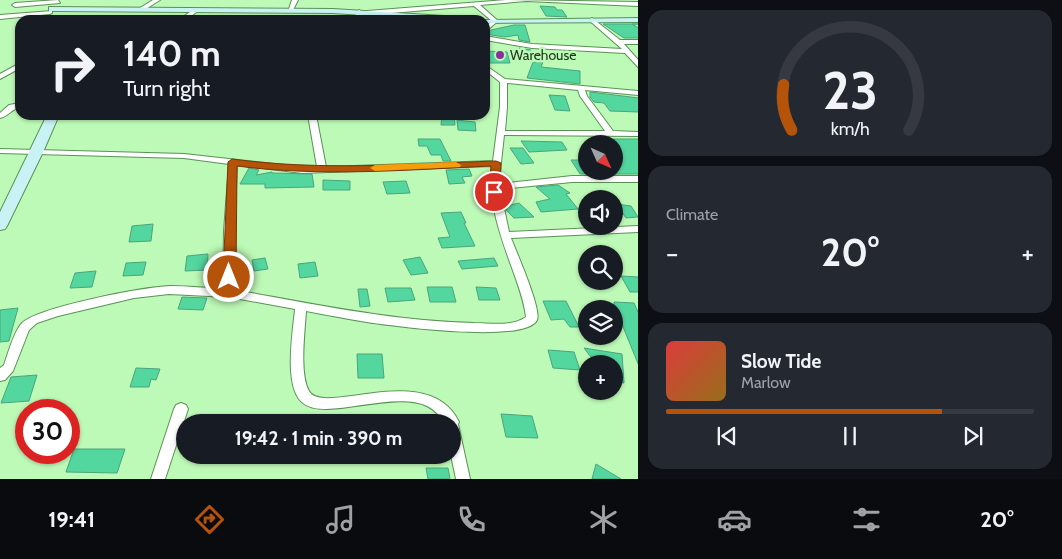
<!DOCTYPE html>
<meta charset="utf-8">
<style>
body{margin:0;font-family:Cabin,sans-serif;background:#242831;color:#f1f3f6;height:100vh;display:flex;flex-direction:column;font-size:19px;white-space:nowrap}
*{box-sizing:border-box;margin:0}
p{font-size:16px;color:#9ea1a6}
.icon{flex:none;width:28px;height:28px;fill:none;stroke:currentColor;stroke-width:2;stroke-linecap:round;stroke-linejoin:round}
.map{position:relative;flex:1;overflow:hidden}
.details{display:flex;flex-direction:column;gap:10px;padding:10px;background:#0d0f14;width:424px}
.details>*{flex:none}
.top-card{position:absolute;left:15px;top:15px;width:475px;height:105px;border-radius:15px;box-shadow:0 1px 4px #0004;background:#171b24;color:#f1f3f6;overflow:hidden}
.needle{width:32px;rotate:135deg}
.controls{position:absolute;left:578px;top:135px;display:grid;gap:10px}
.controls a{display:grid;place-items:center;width:45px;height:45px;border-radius:50%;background:#171b24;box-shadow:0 1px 4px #0004;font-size:25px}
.speed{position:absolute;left:15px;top:399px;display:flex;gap:10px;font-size:25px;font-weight:700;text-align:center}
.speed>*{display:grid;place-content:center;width:65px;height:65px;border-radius:50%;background:#171b24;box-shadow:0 1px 4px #0004;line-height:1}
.speed .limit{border:8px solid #d22;background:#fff;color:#111}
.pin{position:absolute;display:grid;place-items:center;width:42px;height:42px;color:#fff;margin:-21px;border:2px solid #fff;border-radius:50%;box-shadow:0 1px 5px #0007}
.me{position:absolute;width:55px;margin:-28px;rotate:0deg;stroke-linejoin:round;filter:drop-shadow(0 0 4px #0008)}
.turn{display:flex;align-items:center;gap:18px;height:105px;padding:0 25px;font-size:22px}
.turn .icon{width:65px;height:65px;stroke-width:2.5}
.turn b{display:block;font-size:35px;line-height:42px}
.big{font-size:38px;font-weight:800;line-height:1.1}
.details .tile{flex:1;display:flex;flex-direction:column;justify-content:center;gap:8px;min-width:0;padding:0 18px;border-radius:15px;background:#242831}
.details .dial{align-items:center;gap:0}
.dial svg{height:130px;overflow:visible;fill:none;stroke:#363941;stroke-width:7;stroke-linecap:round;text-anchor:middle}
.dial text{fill:#f1f3f6;stroke:none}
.song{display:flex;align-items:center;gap:15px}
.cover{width:60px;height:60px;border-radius:8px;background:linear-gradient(135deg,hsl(0 70% 55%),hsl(40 70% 35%))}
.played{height:5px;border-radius:2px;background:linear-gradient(90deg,#b45309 75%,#363941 75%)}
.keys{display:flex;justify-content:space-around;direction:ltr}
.heat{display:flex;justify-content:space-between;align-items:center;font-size:28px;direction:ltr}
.trip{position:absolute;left:176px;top:414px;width:285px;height:50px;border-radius:25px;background:#171b24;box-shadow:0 1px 4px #0004;font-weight:800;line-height:50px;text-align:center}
.dock{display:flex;height:80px;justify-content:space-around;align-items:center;background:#090b0e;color:#9ea1a6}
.dock .icon{width:35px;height:35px}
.dock .current{color:#b45309}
.dock b{font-size:22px;color:#f1f3f6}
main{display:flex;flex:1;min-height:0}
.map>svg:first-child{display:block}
.building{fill:#54d69f;stroke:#4aa57d}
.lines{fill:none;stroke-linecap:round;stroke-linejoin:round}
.street-casing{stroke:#5a9255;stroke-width:2}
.secondary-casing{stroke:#5a9255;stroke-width:2}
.street{fill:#fff;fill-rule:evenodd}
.secondary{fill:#c9f2f5;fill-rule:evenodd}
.route{fill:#b45309;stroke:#753606}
.slow{fill:#f59e0b}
.poi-dot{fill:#8c2f99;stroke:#bdf9b7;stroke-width:2}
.labels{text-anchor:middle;stroke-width:5;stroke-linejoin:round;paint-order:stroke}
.far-poi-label{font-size:14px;fill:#21381f;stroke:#bdf9b7;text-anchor:start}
</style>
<main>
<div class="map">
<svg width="639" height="479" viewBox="0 0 639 479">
<rect width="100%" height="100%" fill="#bdf9b7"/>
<g class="building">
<polygon points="540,6 555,7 557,10 562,10 567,17 546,16"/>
<polygon points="603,24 639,24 632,24 639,28 639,38 624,38"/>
<polygon points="514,25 525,25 530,42 519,40 518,35 505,37 485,34 491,30"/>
<polygon points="519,48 531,50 532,60 520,59"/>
<polygon points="485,51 507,52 510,63 485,63"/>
<polygon points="533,62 543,62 541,67 580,71 580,84 527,78"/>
<polygon points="590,92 639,98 639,112 610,111 604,103 594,102 590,97"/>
<polygon points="549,95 565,96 570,111 555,110"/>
<polygon points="442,115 454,115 455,125 441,125"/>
<polygon points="457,120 475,122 476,131 458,130"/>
<polygon points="418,139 440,139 451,161 443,161 441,155 431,155 427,146 419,146"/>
<rect x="614" y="139" width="25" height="35"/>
<polygon points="521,141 562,142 567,150 529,152"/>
<polygon points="510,148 523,148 534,163 521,164"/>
<polygon points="571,160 586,160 586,174 580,174"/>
<polygon points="249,168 259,170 256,175 272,172 272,173 312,174 314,187 265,188 265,184 240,184"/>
<polygon points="469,169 472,176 462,177 465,183 449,184 446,170"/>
<polygon points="323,180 350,181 350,190 323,190"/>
<polygon points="406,181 410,193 387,194 383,182"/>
<polygon points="558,185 570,193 566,194 578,209 541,212 536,202 550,199 536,187"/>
<polygon points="519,203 534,217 514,218 506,210 506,206"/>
<polygon points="616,204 631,206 638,217 626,218"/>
<polygon points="461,212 466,223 464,223 475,246 442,248 438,238 450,237 441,213"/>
<polygon points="153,224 151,241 129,242 132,226"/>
<polygon points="208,254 207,270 185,271 187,256"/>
<polygon points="420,257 428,273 411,275 403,260"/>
<polygon points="265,258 268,269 254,271 252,260"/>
<polygon points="494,258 498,266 462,269 458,261"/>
<polygon points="146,262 143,275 123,276 126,263"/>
<polygon points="315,262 318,276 300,278 298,264"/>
<polygon points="96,271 92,287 70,288 75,273"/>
<polygon points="621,276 639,277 639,292 630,292"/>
<polygon points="427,287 452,287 456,302 430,302"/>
<polygon points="476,287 496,288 500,300 479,300"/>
<polygon points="385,288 411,288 415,300 388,302"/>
<polygon points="358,289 367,289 370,306 360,307"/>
<polygon points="182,297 207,298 203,310 178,309"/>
<polygon points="543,301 566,301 579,327 570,327 564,319 551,320"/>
<polygon points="614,302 634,303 639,314 639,366 619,317 614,318"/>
<polygon points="18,308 9,341 0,342 0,310"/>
<polygon points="584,348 622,354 624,383 614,381 614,364 596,364"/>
<polygon points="548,350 574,352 580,370 553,368"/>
<polygon points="357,354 382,354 384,378 358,378"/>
<polygon points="136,368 160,369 156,380 151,379 149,387 130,387"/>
<polygon points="37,375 29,401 1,403 11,377"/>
<polygon points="501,414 532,416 538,438 506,437"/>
<polygon points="74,449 125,449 117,473 66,472"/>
<polygon points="221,455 250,455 248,463 221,461"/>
<polygon points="596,464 621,479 592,479"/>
<polygon points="426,468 448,468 450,479 428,479"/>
</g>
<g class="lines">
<defs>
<g id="street">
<polygon points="58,0 60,3 15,7 12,5 15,3"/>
<polygon points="153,0 160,0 144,10 140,10 140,8"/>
<polygon points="292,0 298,0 292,12 288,12"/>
<polygon points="506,0 639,2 639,6 526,1 480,5 498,21 485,32 485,27 492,21 474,6 367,15 364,13 367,11"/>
<polygon points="194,9 199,10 186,20 179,20"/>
<polygon points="359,10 362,12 361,20 355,20 356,12"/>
<polygon points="52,11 52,13 50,14 0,19 0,15"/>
<polygon points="592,18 620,40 639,40 639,44 624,44 639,61 639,68 625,53 532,48 485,40 485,36 532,44 622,49 590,21 589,20"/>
<polygon points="20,63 20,68 0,79 0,74"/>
<path d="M 485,65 L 505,79 L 639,91 L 639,95 L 585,90 L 587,96 L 613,131 L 639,132 L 639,136 L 504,135 L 499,181 L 499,184 L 572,176 L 639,176 L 639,182 L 572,182 L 500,189 L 509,232 L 639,226 L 639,232 L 511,238 C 516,251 542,310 537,320 C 527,342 412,328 389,325 C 361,322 334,316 306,311 C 305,330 299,374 309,391 C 323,417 428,359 459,422 L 458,424 L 470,479 L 456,479 L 451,455 L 452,455 L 452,422 L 444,422 C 440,416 435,410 427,406 C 401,394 354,409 326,409 C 318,409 309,408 303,403 C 283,388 293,331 295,309 L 229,297 L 169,294 L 134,298 L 58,316 L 37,323 L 29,330 L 13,371 L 5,380 L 0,381 L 0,368 L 4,365 C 8,354 14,331 22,323 C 39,307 143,287 170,286 C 188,286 206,288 223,289 L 224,231 L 229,164 L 184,158 L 0,153 L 0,149 L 184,154 L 302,167 L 317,167 L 308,115 L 316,115 L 326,167 L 493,161 L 500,107 L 500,82 L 485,70 ZM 507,83 L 578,90 L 580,96 L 605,131 L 505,131 L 507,107 ZM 237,165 L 302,173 L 492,166 C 488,202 500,235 512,268 C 518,285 524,300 526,317 C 511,327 491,323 474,323 C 393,321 314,304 235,290 L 234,231 Z"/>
<path d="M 20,103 L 20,107 C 12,109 7,117 0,118 L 0,113 L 9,105 Z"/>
<polygon points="181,403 186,405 188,409 165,479 151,479 174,409 176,405"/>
</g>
<g id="secondary">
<polygon points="49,7 333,9 476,18 480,20 437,20 333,13 52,11 49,11"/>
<polygon points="639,18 639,22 485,23 485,20 482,20"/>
<polygon points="47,115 59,115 43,152 7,226 5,229 0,230 0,212"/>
</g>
</defs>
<use href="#street" class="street-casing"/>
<use href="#secondary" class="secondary-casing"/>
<use href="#street" class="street"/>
<use href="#secondary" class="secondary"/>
</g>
<path class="route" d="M 232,159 C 320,171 408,164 496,161 L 501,163 L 500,192 L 494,195 L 489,192 L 491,166 C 406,170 321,177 237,166 L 236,277 L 229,281 L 223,277 L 228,162 Z"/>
<polygon class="slow" points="456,162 461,165 460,167 375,171 370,168 375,165"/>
<circle class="poi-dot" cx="500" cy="55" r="5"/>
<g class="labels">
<g class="far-poi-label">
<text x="510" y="60">Warehouse</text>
</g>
</g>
</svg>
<div class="controls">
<a><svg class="needle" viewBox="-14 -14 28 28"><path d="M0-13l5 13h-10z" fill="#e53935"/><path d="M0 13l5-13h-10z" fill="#9ea1a6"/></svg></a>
<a><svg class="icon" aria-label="sound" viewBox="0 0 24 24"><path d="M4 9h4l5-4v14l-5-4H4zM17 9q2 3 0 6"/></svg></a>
<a><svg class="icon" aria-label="search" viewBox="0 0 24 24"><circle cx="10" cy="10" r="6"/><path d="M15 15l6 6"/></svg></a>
<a><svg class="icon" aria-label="layers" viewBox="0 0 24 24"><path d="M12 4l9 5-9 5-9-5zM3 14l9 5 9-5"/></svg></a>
<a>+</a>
</div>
<div class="speed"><div class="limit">30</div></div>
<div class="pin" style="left:494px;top:192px;background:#d93025"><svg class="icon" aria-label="arrive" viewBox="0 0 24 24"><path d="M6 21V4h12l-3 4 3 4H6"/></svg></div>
<svg class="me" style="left:229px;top:277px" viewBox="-20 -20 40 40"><circle r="17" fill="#b45309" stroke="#fff" stroke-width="3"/><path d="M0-11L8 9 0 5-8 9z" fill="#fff"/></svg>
<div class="trip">19:42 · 1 min · 390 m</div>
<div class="top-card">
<div class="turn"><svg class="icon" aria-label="right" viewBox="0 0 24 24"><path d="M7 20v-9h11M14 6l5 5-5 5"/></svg><div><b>140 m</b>Turn right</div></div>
</div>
</div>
<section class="details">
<div class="tile dial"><svg viewBox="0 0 100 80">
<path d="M14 69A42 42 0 1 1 86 69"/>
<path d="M14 69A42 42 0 0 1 9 41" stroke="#b45309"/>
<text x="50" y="56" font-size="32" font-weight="700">23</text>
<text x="50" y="72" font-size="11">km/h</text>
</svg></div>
<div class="tile"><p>Climate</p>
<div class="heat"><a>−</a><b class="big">20°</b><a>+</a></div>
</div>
<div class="tile">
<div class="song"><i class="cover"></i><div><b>Slow Tide</b><p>Marlow</p></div></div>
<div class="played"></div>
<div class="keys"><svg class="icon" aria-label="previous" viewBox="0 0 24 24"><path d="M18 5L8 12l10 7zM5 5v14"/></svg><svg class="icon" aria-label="pause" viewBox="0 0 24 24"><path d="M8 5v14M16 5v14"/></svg><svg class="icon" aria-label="next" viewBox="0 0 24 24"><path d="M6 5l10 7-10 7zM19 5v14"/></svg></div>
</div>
</section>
</main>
<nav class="dock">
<b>19:41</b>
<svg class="icon current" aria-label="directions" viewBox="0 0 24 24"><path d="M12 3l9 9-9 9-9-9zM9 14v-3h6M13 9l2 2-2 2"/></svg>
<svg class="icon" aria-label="music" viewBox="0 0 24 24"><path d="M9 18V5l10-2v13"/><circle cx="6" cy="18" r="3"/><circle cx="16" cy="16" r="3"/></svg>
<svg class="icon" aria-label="phone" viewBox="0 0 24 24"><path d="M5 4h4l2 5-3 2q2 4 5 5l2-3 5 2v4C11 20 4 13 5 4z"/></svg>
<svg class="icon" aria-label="climate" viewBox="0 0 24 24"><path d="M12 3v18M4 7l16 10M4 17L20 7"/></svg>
<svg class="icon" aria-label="car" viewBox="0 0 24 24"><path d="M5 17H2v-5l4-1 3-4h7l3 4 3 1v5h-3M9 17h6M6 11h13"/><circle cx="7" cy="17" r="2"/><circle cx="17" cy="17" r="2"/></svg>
<svg class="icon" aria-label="filters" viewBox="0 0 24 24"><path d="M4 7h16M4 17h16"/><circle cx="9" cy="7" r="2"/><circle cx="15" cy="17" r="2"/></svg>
<b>20°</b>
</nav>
